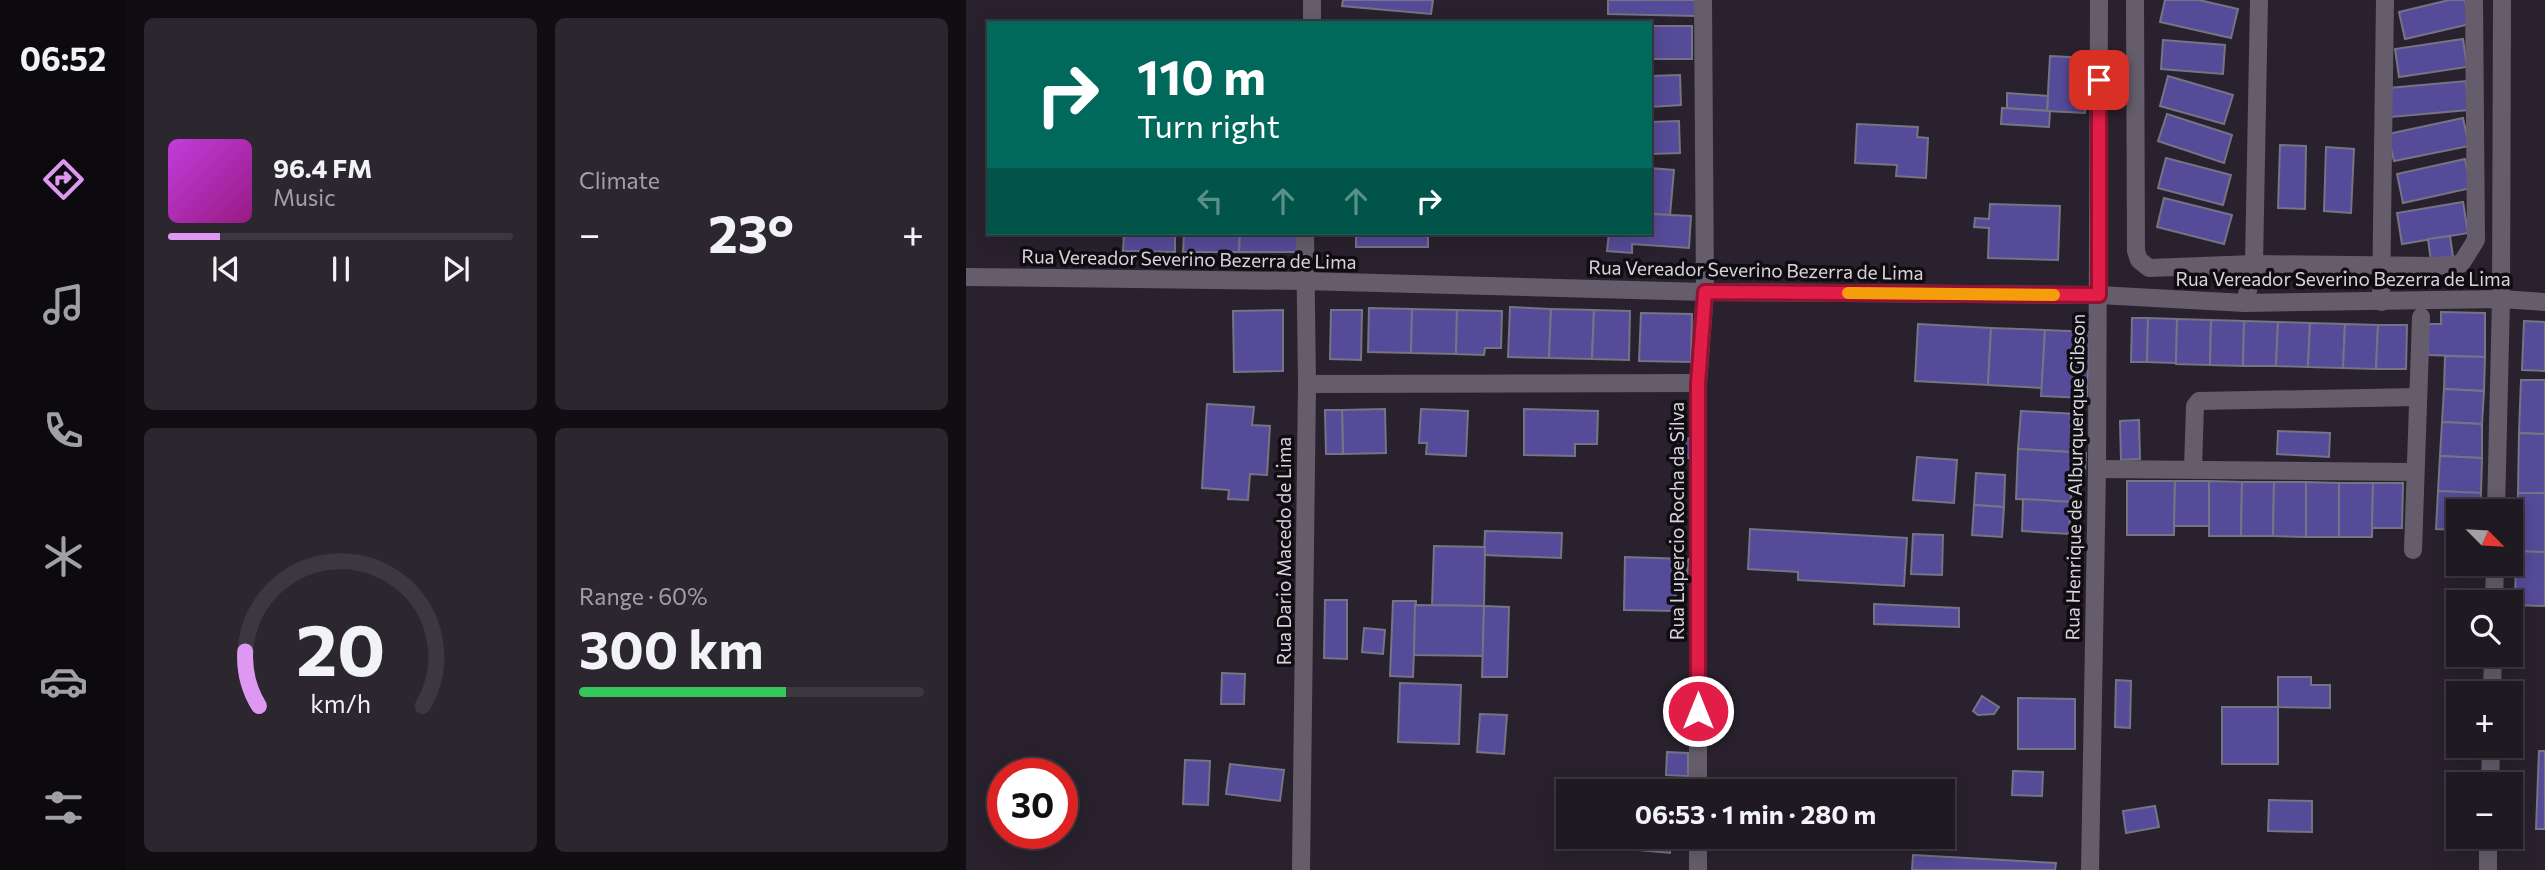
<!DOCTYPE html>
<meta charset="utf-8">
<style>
body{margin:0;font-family:Commissioner,sans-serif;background:#2c272f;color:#f1f3f6;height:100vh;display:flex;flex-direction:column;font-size:26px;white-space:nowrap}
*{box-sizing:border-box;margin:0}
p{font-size:23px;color:#a1a1a5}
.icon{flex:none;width:38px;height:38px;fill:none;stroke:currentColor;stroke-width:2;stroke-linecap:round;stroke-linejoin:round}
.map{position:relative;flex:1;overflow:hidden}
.side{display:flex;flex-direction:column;gap:18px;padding:18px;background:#110e13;width:840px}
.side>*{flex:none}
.hud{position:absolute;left:21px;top:21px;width:665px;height:214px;border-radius:0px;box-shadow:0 4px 18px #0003,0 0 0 2px #3c3840;background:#00695c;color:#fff;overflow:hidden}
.needle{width:46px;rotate:114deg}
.tools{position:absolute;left:1480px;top:499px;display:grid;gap:14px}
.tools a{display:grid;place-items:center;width:77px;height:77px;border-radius:0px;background:#1f1a22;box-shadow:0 4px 18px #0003,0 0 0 2px #3c3840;font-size:35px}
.speed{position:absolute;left:21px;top:758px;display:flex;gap:14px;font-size:35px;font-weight:700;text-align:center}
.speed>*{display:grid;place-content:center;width:91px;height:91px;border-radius:50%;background:#1f1a22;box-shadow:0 4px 18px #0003,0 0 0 2px #3c3840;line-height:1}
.speed .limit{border:10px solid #d22;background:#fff;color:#111}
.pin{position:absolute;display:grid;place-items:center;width:60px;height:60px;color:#fff;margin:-30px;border-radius:14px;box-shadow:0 4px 10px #0006}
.me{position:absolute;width:77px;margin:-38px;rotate:0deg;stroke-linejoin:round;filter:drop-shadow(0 0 5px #0008)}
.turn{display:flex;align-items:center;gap:24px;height:147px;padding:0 35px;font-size:32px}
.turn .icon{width:91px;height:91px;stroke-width:2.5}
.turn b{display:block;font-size:49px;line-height:60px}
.lanes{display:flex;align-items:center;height:66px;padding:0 35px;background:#0003;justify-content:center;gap:35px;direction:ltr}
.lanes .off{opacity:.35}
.big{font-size:52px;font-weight:700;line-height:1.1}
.side .tile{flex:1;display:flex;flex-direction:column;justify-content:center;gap:10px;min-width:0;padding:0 24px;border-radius:10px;background:#2c272f}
.side .dial{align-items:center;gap:0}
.dial svg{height:182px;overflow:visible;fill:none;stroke:#3c3840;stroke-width:7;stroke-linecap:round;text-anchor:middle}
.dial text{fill:#f1f3f6;stroke:none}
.song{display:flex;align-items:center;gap:21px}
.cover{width:84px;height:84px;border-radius:10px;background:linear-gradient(135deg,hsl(290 70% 55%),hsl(310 70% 35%))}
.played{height:7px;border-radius:4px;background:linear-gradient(90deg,#de98f2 15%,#3c3840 15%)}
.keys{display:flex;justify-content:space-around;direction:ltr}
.heat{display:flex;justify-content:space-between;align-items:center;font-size:38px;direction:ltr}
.charge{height:10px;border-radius:5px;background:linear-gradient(90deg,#34c759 60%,#3c3840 0)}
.side .tiles{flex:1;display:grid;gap:18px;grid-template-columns:repeat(2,1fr)}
.trip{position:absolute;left:590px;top:779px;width:399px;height:70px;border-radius:0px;background:#1f1a22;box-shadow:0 4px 18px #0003,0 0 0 2px #3c3840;font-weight:700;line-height:70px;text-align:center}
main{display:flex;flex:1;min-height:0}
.menu{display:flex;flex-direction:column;width:126px;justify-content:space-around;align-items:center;background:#0c0a0e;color:#a1a1a5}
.menu .icon{width:49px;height:49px}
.menu .on{color:#de98f2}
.menu b{font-size:32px;color:#f1f3f6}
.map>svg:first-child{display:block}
.building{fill:#554b98;stroke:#757484;stroke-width:2}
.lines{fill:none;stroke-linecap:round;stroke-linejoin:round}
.minor{stroke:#655d6b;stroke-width:18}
.route-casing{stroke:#92132f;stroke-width:18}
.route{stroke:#e11d48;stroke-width:12}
.slow{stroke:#f59e0b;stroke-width:12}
.labels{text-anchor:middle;stroke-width:7;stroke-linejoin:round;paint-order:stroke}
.street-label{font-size:19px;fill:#d8d4dc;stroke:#100d12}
</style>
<main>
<nav class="menu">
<b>06:52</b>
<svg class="icon on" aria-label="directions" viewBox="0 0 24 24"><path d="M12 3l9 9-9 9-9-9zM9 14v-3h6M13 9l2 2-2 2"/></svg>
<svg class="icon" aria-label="music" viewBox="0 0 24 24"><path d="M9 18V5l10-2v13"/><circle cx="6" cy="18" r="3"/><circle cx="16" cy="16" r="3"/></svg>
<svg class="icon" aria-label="phone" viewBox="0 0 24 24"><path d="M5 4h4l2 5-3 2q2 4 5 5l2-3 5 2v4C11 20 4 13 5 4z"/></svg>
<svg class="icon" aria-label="climate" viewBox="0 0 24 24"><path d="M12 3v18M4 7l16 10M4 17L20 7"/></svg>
<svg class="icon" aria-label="car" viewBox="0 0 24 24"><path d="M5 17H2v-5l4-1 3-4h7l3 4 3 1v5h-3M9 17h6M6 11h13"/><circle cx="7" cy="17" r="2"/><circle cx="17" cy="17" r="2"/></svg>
<svg class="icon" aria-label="filters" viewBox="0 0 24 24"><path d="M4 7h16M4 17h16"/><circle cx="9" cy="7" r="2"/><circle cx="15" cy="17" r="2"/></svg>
</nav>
<section class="side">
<div class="tiles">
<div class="tile">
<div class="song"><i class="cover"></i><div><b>96.4 FM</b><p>Music</p></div></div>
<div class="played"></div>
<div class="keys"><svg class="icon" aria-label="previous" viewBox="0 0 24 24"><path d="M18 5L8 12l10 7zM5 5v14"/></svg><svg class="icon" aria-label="pause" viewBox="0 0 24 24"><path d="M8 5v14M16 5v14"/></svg><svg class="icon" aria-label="next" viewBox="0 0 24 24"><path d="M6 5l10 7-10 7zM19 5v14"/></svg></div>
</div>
<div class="tile"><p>Climate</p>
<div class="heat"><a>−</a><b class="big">23°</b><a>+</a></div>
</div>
<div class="tile dial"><svg viewBox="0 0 100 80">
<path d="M14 69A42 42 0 1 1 86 69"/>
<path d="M14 69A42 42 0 0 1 8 45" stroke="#de98f2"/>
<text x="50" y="56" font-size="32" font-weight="700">20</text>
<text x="50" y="72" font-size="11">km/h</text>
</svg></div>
<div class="tile"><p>Range · 60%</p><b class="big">300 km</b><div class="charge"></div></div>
</div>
</section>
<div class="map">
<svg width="1579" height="870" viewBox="0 0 1579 870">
<rect width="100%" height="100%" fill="#29222e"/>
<g class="building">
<polygon points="377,0 467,0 465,14 376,6"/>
<polygon points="642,0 730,0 730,16 642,14"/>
<polygon points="1199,0 1233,0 1272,9 1265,38 1194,22"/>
<polygon points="1483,0 1499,0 1504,24 1439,39 1433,12"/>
<rect x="684" y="26" width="42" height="33"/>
<polygon points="1497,39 1501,67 1433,77 1429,49"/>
<polygon points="1197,40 1259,45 1257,74 1195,69"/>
<polygon points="1084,56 1122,58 1119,113 1081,111"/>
<polygon points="714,75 715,105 684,107 684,76"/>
<polygon points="1202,76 1267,95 1258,124 1194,106"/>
<polygon points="1500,81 1502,110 1425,117 1423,88"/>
<polygon points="1041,93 1082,96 1081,111 1041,108"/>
<polygon points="1036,108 1084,111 1083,127 1035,124"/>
<polygon points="1201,114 1266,135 1258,163 1192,141"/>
<polygon points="1497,118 1503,146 1428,161 1422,134"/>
<polygon points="713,121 714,153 684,154 684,122"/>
<polygon points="891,124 952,127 951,137 962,138 960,178 930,176 931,165 889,163"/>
<polygon points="1314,145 1340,146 1339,209 1312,208"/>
<polygon points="1360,147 1388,149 1385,213 1358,211"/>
<polygon points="1200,158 1265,175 1257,205 1192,188"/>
<polygon points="1499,159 1505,188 1437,203 1431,174"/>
<polygon points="684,168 708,170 704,215 684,214"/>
<polygon points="1198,198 1266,215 1258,244 1191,227"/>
<polygon points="1497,202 1502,233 1436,244 1431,213"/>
<polygon points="1024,204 1094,206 1092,260 1022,258 1023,228 1008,227 1009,218 1023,219"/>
<polygon points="684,214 725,216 723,248 666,244 666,253 641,251 643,233 684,233"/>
<polygon points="158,233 209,233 209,252 157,251"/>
<polygon points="218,233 274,233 273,252 217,252"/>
<polygon points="274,233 331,233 331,252 273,252"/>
<rect x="390" y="233" width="72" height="14"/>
<polygon points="1484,236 1487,257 1465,261 1462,239"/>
<polygon points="1344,266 1365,268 1364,284 1343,282"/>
<polygon points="544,307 585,309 583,358 542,357"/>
<polygon points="403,308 446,309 445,353 402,352"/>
<polygon points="446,309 491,310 490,354 445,353"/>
<polygon points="585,309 628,310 626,359 583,358"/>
<polygon points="317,310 317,371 268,372 267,311"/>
<polygon points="365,310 396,310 395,360 364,359"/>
<polygon points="491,310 536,311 535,348 519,348 518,355 490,354"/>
<polygon points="628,310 664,311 663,360 626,359"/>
<polygon points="1475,312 1519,313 1519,357 1462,355 1462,324 1475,324"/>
<polygon points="675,313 726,314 725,362 673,361"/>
<polygon points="1166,318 1182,318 1181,362 1165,362"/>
<polygon points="1182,318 1211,319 1210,363 1181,362"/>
<polygon points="1211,319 1245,320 1244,365 1210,364"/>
<polygon points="1245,320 1278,321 1277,366 1244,365"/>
<polygon points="1278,321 1312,322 1310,366 1277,366"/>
<polygon points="1558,321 1579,322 1579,371 1556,370"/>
<polygon points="1312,322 1344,323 1342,367 1310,366"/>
<polygon points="1344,323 1379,324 1377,368 1342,367"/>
<polygon points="952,324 1025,328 1022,385 949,381"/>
<polygon points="1379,324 1412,325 1410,369 1377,368"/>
<polygon points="1412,325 1441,325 1440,369 1410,369"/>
<polygon points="1025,328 1079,330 1076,388 1022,385"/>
<polygon points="1079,330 1124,332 1121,398 1075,396"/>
<polygon points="1479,356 1519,357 1518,391 1478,389"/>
<polygon points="1555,380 1579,380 1579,434 1553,433"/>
<polygon points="1478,389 1518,391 1516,424 1476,422"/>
<polygon points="241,404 288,407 286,425 304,426 301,475 284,474 282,500 262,499 263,490 236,488"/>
<polygon points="419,409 420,453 377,454 376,410"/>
<polygon points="455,409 502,411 500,456 460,454 461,443 453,443"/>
<polygon points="558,409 632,411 631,444 609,444 609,456 558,455"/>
<polygon points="359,410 376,410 377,454 360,454"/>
<polygon points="1055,411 1110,414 1107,452 1052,449"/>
<polygon points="1173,420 1174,459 1155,460 1154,421"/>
<polygon points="1476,422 1516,424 1516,458 1474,456"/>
<polygon points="1312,431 1364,433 1363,457 1311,454"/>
<polygon points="1553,433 1579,434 1579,493 1552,493"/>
<polygon points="726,438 727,458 713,458 713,439"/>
<polygon points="1052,449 1120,453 1119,474 1106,473 1105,502 1050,499"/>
<polygon points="1474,456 1516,458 1515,493 1472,491"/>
<polygon points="951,457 991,460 988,503 947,500"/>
<polygon points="1010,473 1039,475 1038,507 1008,505"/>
<polygon points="1161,481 1209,481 1208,535 1161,535"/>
<polygon points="1209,481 1243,481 1243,526 1208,526"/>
<polygon points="1243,481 1276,482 1275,536 1243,536"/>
<polygon points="1276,482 1308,482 1307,536 1275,536"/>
<polygon points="1308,482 1340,482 1340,537 1307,536"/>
<polygon points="1340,482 1373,483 1373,537 1340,537"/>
<polygon points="1373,483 1407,483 1406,537 1373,537"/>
<polygon points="1407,483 1437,483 1436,528 1406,528"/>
<polygon points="1472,491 1515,493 1514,511 1493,511 1493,530 1470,529"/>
<polygon points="1552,493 1579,493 1579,552 1550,551"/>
<polygon points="1057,499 1105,502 1103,534 1056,531"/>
<polygon points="1008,505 1038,507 1036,537 1006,535"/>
<polygon points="784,529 941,538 938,586 832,580 832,572 782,569"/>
<polygon points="519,531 596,533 595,558 518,555"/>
<polygon points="947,534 977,535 976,575 945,574"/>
<polygon points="468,546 519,547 518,606 466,605"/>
<polygon points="1550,551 1579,552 1579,606 1549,605"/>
<polygon points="659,557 722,559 721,584 710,584 709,611 658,610"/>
<polygon points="359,600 381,600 381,659 358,658"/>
<polygon points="427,601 450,601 447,677 424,676"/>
<polygon points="908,604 993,608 993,627 908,624"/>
<polygon points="449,605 518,606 517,656 448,655"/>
<polygon points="518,606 543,607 541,677 516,677"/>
<polygon points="398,628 419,630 417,654 396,652"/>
<polygon points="256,673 279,674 278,704 255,704"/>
<polygon points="1312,677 1345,677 1345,685 1364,685 1364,708 1312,707"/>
<polygon points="1150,680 1165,681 1164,728 1149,727"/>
<polygon points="434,683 495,685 493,744 432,742"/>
<polygon points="1016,696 1033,707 1028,714 1012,715 1007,711"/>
<polygon points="1052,698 1109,699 1109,749 1052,749"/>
<rect x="1256" y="707" width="56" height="57"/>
<polygon points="514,714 541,715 538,754 511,752"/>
<polygon points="1573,751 1579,751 1579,829 1570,829"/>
<polygon points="701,752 722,753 722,776 700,775"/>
<polygon points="219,760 244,761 242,805 217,804"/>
<polygon points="264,764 318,770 314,801 260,794"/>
<polygon points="1047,771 1077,772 1076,796 1046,795"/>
<polygon points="940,786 940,791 899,791 899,787"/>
<polygon points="1303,800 1346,801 1346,832 1302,831"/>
<polygon points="1189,806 1193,827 1160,833 1157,811"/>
<polygon points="664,836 705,836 704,853 663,849"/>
<polygon points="947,855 1090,863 1089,870 946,870"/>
</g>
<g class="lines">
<g class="minor">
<polyline points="1169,0 1170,251 1173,260 1183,268 1288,264 1469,266 1495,264 1510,240 1508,0"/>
<polyline points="346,23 346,0"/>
<polyline points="0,277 337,281 739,292 1133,295 1279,303 1535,299 1579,302"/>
<polyline points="1415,302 1419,0"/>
<polyline points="1279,303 1288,264 1293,0"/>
<polyline points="341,384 732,383"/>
<polyline points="1227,468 1229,406 1233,401 1451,397"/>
<polyline points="1131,469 1448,472"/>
<polyline points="1530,511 1535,299 1536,0"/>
<polyline points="1447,550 1455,317"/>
<polyline points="1528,602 1529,564"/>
<polyline points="1526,693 1527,654"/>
<polyline points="1524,784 1525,746"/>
<polyline points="732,791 732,383 739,292 737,0"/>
<polyline points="732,836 732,870"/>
<polyline points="335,870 341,384 339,233"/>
<polyline points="1124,870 1131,469 1133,0"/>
<polyline points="1522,870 1522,836"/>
</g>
</g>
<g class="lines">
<defs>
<polyline id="route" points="732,711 732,383 739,292 1133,295 1133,80"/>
</defs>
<use href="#route" class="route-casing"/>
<use href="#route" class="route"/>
<polyline class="slow" points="882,293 1088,295"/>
</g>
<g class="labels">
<g class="street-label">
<text transform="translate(223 259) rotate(1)" y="7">Rua Vereador Severino Bezerra de Lima</text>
<text transform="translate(790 270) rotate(1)" y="7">Rua Vereador Severino Bezerra de Lima</text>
<text x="1377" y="286">Rua Vereador Severino Bezerra de Lima</text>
<text transform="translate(1109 477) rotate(-89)" y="7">Rua Henrique de Alburquerque Gibson</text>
<text transform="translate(711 521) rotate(-90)" y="7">Rua Lupercio Rocha da Silva</text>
<text transform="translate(318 551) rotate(-90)" y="7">Rua Dario Macedo de Lima</text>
</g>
</g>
</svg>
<div class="tools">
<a><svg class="needle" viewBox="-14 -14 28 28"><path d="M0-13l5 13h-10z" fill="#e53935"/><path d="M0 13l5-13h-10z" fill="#a1a1a5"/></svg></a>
<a><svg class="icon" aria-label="search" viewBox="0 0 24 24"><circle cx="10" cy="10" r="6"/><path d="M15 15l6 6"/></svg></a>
<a>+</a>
<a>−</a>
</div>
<div class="speed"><div class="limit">30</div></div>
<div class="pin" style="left:1133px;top:80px;background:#d93025"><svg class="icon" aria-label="arrive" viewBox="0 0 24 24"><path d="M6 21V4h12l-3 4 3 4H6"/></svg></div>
<svg class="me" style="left:732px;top:711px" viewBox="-20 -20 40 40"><circle r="17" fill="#e11d48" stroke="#fff" stroke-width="3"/><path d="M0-11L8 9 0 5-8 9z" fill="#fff"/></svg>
<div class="trip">06:53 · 1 min · 280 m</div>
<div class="hud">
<div class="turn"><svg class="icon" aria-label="right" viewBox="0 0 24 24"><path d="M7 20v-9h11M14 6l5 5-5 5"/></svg><div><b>110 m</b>Turn right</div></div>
<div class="lanes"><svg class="icon off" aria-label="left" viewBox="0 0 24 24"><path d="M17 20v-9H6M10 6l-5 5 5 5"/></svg><svg class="icon off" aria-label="ahead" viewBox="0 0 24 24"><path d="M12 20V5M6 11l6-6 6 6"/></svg><svg class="icon off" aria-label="ahead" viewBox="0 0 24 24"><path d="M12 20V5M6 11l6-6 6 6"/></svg><svg class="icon" aria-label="right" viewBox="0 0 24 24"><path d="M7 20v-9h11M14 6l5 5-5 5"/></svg></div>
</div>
</div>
</main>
